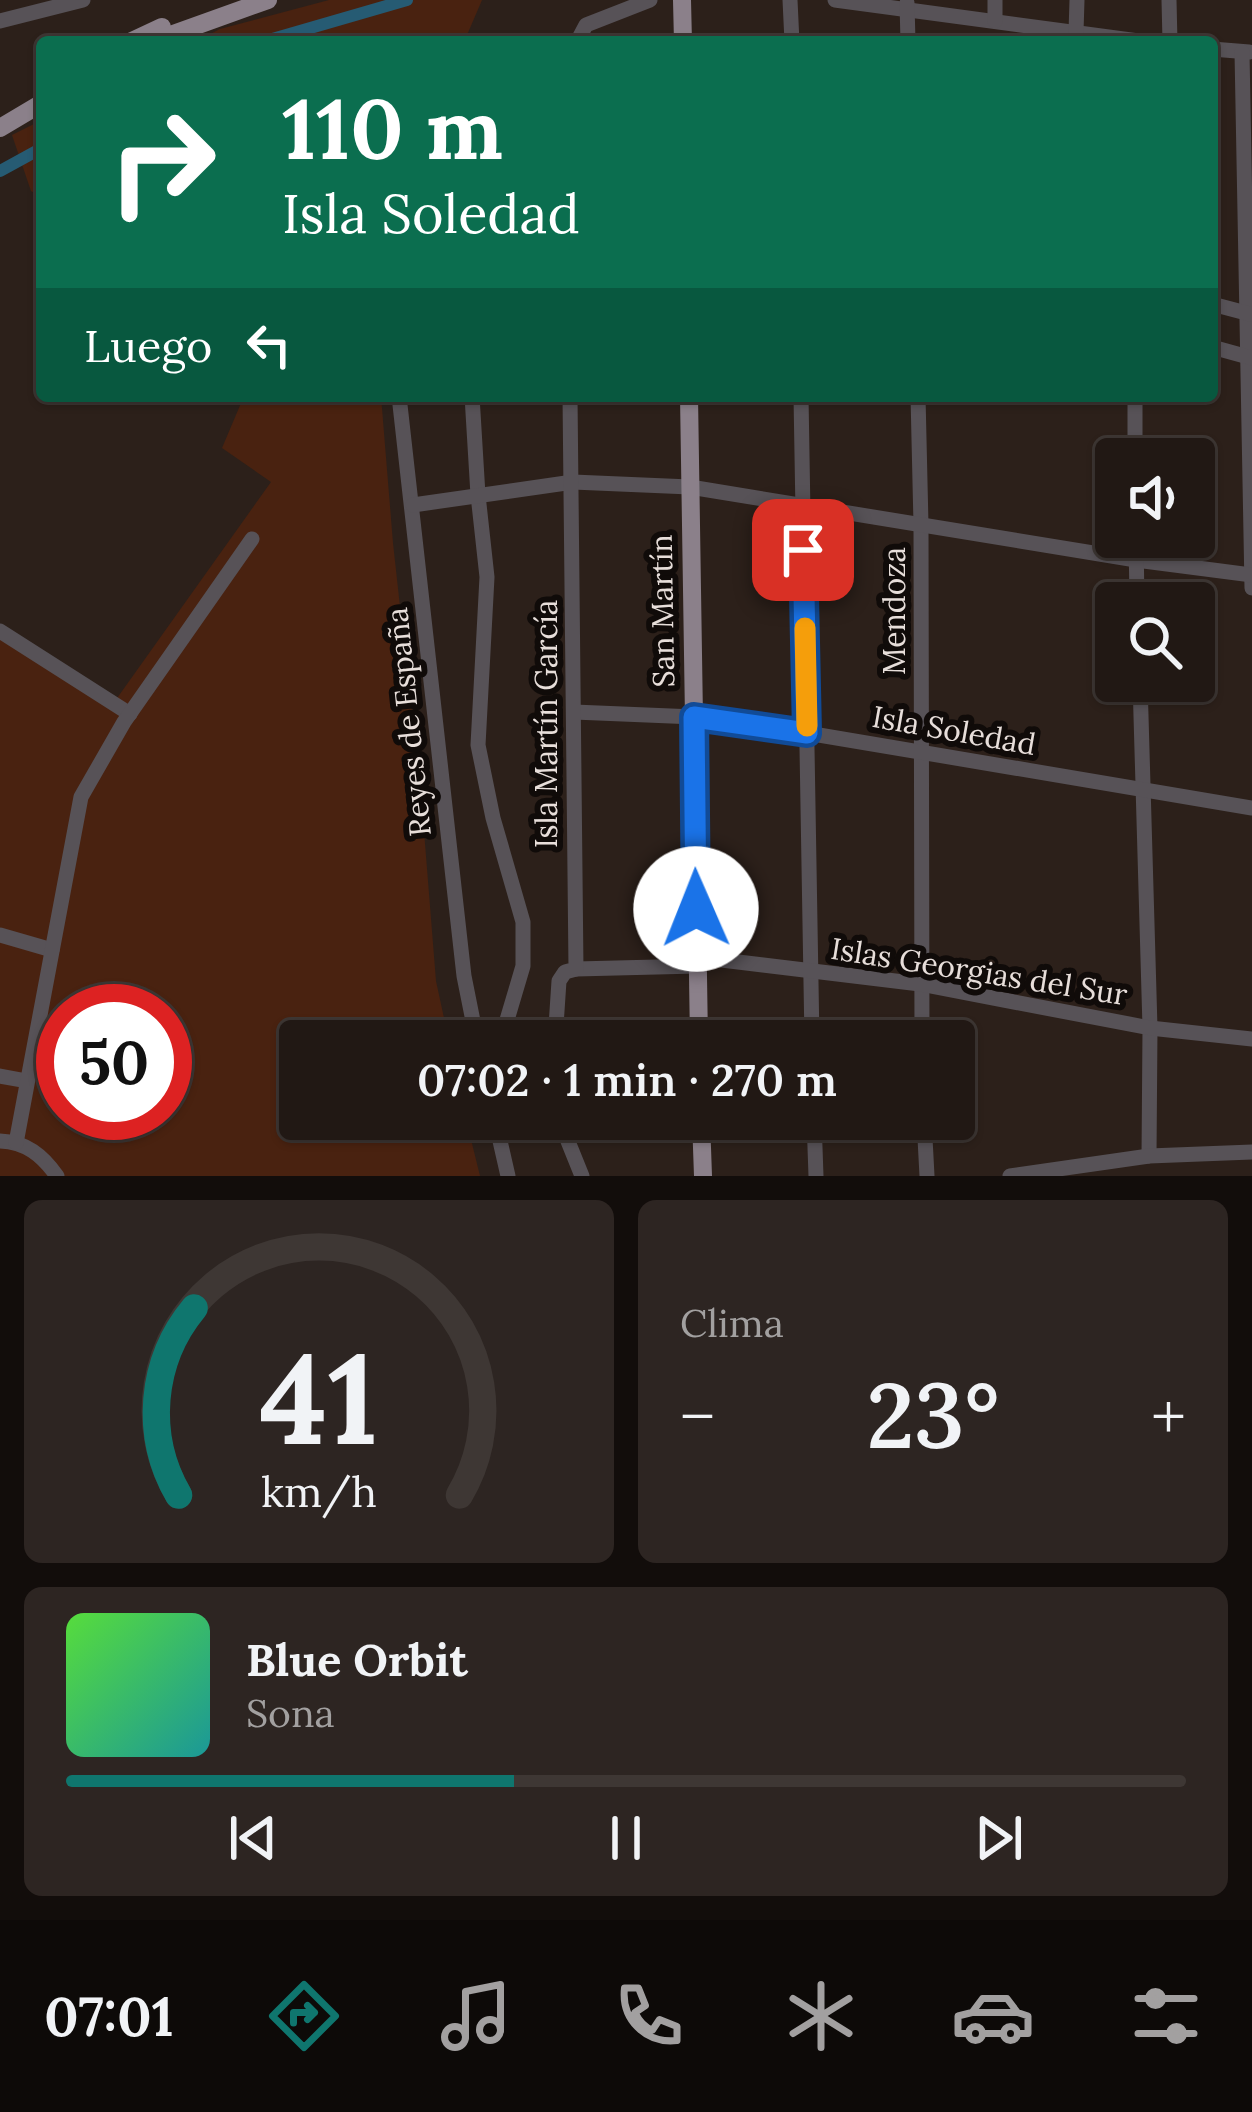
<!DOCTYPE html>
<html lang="es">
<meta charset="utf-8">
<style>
body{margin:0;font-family:Lora,serif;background:#2d2522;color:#f1f3f6;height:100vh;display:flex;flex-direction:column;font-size:45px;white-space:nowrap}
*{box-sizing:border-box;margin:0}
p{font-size:39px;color:#a2a0a0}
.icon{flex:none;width:66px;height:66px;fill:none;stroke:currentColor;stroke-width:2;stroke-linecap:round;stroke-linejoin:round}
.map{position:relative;height:1176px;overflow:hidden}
.details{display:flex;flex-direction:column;gap:24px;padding:24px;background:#120d0b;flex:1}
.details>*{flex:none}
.guide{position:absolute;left:36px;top:36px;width:1182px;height:366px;border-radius:12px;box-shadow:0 3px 9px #0004,0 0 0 3px #3e3734;background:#0b6e4f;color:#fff;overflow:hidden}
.controls{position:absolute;left:1095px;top:438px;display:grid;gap:24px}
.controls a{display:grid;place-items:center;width:120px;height:120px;border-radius:12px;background:#211814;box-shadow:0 3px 9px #0004,0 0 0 3px #3e3734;font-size:60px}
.speed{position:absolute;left:36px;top:984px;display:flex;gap:24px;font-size:60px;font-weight:700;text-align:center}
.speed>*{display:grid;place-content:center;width:156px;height:156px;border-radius:50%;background:#211814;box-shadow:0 3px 9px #0004,0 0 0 3px #3e3734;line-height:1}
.speed .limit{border:18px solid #d22;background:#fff;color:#111}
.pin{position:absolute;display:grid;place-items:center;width:102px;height:102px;color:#fff;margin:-51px;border-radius:24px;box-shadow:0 6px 18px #0006}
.me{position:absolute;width:132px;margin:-66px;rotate:359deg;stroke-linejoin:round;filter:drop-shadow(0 0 9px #0008)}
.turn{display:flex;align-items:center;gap:42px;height:252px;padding:0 48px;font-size:54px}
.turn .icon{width:156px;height:156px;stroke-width:2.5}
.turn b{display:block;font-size:84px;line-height:102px}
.then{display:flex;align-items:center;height:114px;padding:0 48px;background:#0003;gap:24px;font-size:45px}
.big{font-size:90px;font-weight:600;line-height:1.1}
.details .tile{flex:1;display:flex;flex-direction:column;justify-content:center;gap:18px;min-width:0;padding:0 42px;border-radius:18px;background:#2d2522}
.details .dial{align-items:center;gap:0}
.dial svg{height:312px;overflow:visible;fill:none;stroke:#3e3734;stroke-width:7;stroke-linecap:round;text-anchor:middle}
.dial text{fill:#f1f3f6;stroke:none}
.song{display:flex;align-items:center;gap:36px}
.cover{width:144px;height:144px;border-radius:18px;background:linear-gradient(135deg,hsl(110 70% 55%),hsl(180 70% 35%))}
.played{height:12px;border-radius:6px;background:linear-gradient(90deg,#0f766e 40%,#3e3734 40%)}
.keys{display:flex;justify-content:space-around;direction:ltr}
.heat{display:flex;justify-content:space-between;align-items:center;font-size:66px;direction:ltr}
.details .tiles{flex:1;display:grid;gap:24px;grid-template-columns:1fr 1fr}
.tile:last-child{grid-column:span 2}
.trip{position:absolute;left:279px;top:1020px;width:696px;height:120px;border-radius:12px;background:#211814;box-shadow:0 3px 9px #0004,0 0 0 3px #3e3734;font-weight:600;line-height:120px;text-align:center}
.dock{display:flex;height:192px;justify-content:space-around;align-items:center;background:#0d0a08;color:#a2a0a0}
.dock .icon{width:84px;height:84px}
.dock .active{color:#0f766e}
.dock b{font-size:54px;color:#f1f3f6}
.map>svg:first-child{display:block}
.green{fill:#492210;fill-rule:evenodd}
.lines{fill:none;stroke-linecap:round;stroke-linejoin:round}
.canal{stroke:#265b73;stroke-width:12}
.minor{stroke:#575257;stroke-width:15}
.major{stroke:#8b808a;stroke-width:18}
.route-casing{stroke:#114b97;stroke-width:30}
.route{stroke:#1a73e8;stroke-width:21}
.slow{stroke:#f59e0b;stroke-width:21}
.labels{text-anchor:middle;stroke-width:12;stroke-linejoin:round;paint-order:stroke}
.street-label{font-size:30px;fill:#e7deda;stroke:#100b09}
</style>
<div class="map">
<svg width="1252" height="1176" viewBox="0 0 1252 1176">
<rect width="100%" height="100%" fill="#2c201a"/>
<g class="green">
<polygon points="329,0 482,0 464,42 195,42 220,29"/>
<polygon points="42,120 42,197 31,191 12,135"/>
<path d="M 244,396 L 381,396 L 393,543 L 422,806 L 436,981 L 449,1041 L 300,1041 L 300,1119 L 466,1119 L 480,1176 L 0,1176 L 0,626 L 115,701 L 271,482 L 222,448 ZM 63,1011 L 165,1011 L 165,1113 L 63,1113 Z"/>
</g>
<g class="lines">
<g class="canal">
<polyline points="262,42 407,0"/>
<polyline points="0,171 42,148"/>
</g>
<g class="minor">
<polyline points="790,0 792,42"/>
<polyline points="835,0 1146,42"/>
<polyline points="1169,0 1170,42"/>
<polyline points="907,3 908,42"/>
<polyline points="0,21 83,0"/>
<polyline points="995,21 995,0"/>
<polyline points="1076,32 1077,0"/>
<polyline points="577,42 586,25 650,0"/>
<polyline points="1212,49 1249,52"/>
<polyline points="1242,52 1252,588"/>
<polyline points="1212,304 1250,314"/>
<polyline points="1212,347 1252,358"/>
<polyline points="399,396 464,976 477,1041"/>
<polyline points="472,396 478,495 487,577 478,745 493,818 523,922 523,966 507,1020 508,1041"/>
<polyline points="801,396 812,1041"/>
<polyline points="918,396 921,525 922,1041"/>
<polyline points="1135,396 1135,459"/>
<polyline points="413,505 573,482 690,487 1136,560 1252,575"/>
<polyline points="1136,537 1137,603"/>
<polyline points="0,631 130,714"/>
<polyline points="1140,681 1150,1028 1149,1156"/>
<polyline points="574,712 695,717 807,733 1252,808"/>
<polyline points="0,935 52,950"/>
<polyline points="697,957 920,984 1150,1028 1252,1039"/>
<polyline points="576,969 697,966"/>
<polyline points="555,1041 559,981 565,972 576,969 570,396"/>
<polyline points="0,1076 27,1081"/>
<polyline points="495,1119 508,1176"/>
<polyline points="559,1119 582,1176"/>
<polyline points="814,1119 816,1176"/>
<polyline points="924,1119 927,1176"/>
<path d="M 0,1141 C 26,1142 42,1155 57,1176"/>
<polyline points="16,1143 81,797 124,722 252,539"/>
<polyline points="1010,1176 1149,1156 1252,1152"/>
</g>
<g class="major">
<polyline points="682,0 683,42"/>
<polyline points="130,42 162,27"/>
<polyline points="151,42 268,0"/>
<polyline points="0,128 42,103"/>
<polyline points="689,396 699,1041"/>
<polyline points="701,1119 703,1176"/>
</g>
</g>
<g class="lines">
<defs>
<polyline id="route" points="696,909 694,717 807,733 803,550"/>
</defs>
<use href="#route" class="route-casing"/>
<use href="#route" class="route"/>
<polyline class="slow" points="805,628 807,726"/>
</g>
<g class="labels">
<g class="street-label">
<text transform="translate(663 611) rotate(-91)" y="10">San Martín</text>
<text transform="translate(895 611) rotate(-90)" y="10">Mendoza</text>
<text transform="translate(409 722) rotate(-96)" y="10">Reyes de España</text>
<text transform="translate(547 724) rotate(-90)" y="10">Isla Martín García</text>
<text transform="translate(954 731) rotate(10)" y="10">Isla Soledad</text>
<text transform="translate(979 972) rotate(9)" y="10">Islas Georgias del Sur</text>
</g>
</g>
</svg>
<div class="controls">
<a><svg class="icon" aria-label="sound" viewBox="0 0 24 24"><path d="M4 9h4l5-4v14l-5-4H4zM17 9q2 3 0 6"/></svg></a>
<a><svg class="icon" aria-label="search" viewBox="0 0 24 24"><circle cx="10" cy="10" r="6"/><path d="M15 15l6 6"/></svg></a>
</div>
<div class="speed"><div class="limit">50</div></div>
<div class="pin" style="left:803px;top:550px;background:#d93025"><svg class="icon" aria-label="arrive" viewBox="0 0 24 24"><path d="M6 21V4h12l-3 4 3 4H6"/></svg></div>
<svg class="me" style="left:696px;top:909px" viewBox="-20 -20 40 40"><circle r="19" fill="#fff"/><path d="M0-13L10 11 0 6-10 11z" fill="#1a73e8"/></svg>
<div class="trip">07:02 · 1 min · 270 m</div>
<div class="guide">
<div class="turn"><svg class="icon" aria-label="right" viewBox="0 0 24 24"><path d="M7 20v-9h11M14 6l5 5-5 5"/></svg><div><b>110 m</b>Isla Soledad</div></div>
<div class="then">Luego<svg class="icon" aria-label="left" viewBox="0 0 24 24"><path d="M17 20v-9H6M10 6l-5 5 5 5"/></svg></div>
</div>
</div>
<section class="details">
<div class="tiles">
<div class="tile dial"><svg viewBox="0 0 100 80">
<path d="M14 69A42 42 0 1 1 86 69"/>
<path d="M14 69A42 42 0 0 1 18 21" stroke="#0f766e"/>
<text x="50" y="56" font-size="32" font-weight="700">41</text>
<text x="50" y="72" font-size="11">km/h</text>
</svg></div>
<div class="tile"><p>Clima</p>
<div class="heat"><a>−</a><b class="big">23°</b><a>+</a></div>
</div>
<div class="tile">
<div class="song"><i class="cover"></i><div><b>Blue Orbit</b><p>Sona</p></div></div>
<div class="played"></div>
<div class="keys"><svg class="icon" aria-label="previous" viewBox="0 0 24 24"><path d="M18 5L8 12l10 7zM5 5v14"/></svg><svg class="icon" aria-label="pause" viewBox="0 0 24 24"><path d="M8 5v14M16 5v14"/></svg><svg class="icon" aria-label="next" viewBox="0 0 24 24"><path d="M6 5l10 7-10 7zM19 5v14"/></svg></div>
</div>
</div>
</section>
<nav class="dock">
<b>07:01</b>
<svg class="icon active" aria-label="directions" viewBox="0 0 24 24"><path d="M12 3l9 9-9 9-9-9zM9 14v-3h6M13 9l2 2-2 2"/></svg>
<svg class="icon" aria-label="music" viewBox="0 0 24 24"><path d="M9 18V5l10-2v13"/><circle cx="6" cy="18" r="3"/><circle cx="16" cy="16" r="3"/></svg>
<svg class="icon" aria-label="phone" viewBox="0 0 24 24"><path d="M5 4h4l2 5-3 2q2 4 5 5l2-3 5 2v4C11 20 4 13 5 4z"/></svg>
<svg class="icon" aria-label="climate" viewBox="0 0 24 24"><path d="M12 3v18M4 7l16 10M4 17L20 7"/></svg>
<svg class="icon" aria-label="car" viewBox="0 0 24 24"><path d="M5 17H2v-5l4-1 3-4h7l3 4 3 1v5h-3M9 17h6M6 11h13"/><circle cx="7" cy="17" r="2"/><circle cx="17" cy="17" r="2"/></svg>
<svg class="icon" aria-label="filters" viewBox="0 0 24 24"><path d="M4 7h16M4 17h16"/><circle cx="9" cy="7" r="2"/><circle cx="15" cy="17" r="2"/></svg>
</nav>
